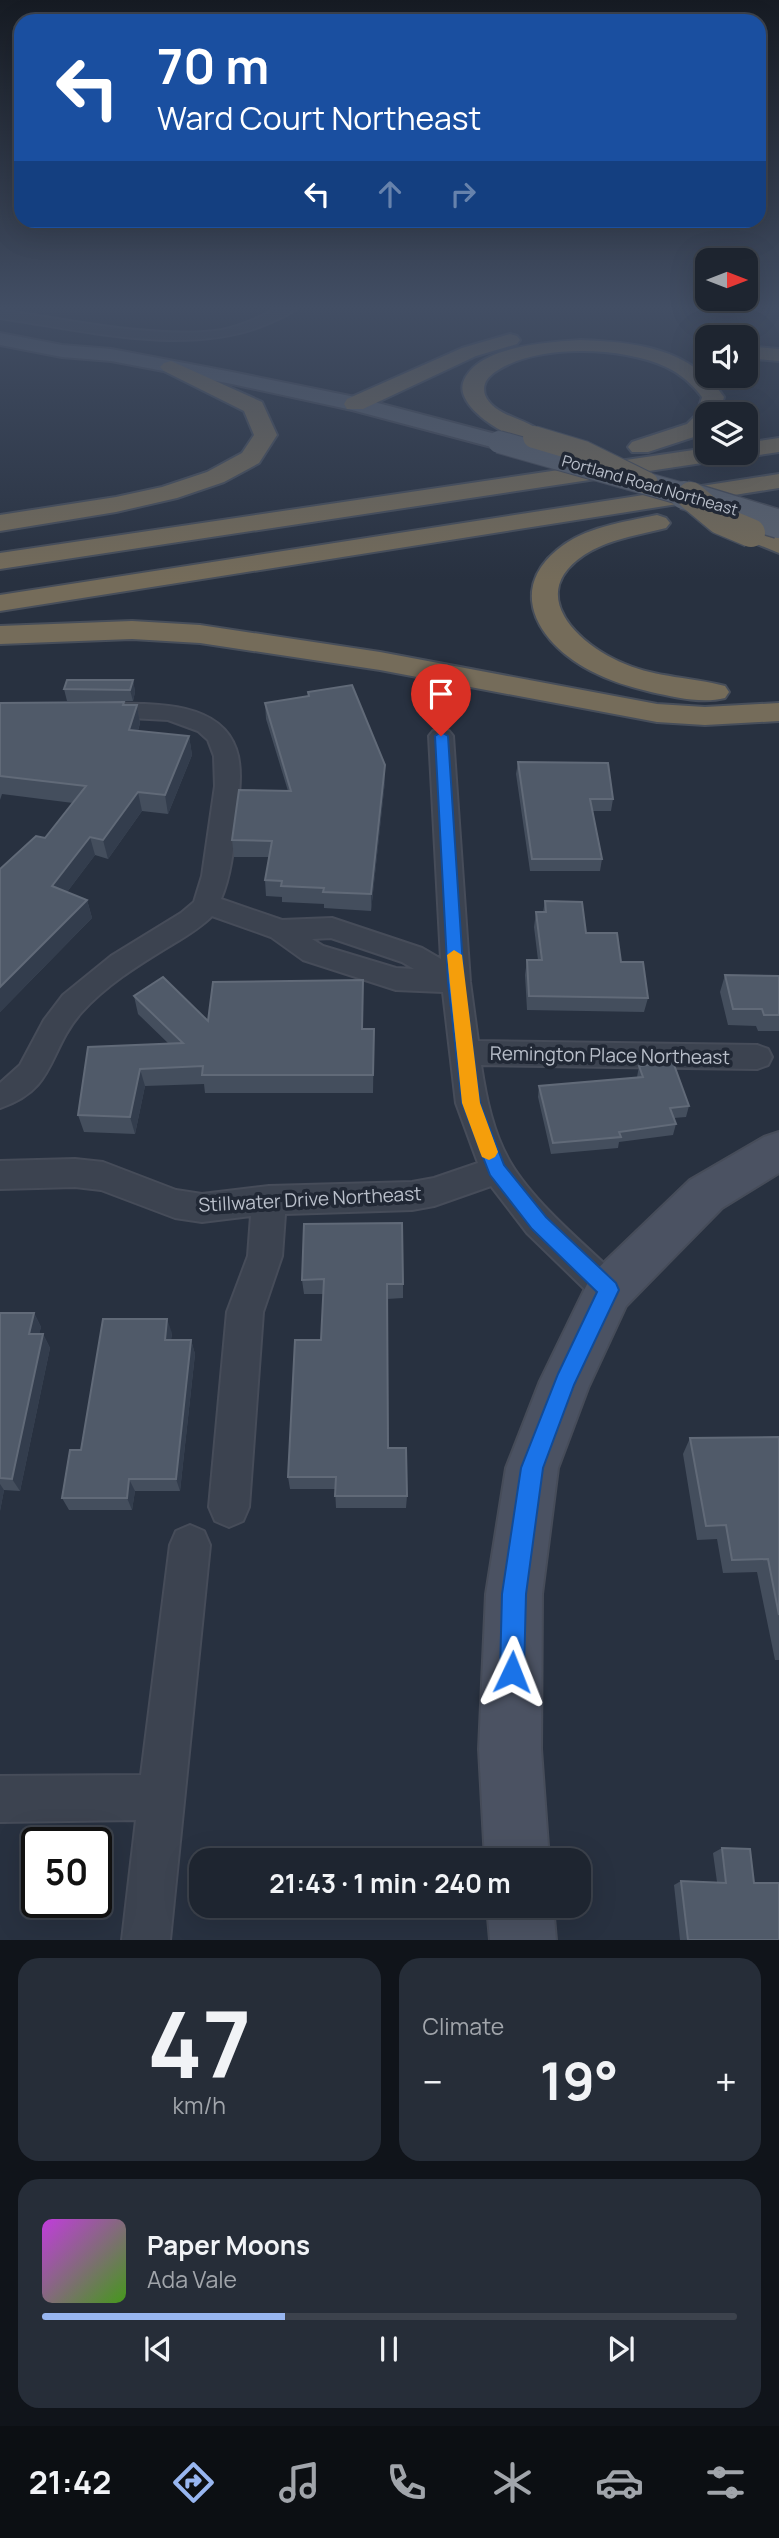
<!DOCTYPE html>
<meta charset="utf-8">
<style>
body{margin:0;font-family:Manrope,sans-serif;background:#262d38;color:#f1f3f6;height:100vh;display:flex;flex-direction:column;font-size:26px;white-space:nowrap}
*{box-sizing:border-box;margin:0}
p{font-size:23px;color:#a1a5ab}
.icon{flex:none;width:38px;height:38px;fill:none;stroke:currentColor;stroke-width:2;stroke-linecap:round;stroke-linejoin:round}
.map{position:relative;height:1940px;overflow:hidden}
.side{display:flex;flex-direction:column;gap:18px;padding:18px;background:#10141a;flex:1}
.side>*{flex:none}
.banner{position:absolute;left:14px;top:14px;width:752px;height:214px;border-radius:21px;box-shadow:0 7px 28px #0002,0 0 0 2px #3c424c;background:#1a4fa0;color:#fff;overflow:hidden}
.needle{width:46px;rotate:90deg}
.controls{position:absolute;left:695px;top:248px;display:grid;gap:14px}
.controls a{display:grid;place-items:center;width:63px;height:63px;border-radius:14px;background:#1e2530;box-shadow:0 7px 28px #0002,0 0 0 2px #3c424c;font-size:35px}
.speed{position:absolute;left:21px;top:1827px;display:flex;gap:14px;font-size:35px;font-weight:700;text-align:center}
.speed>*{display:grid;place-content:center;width:91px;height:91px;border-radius:50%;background:#1e2530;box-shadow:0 7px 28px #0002,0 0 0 2px #3c424c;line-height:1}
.speed .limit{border:4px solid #111;border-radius:10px;background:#fff;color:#111}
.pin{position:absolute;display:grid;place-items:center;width:60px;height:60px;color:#fff;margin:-72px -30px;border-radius:50% 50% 50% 0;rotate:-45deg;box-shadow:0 0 7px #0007}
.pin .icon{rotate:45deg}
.me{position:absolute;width:77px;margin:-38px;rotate:2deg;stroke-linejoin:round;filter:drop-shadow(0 0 5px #0008)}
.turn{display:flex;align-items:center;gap:24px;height:147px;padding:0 28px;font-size:32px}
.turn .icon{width:91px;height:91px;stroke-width:2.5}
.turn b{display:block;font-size:49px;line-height:60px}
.lanes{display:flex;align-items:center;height:66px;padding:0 28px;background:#0003;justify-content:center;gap:35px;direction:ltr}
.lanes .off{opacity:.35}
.big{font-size:52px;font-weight:700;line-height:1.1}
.side .tile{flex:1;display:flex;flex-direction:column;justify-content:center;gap:10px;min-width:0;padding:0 24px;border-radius:21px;background:#262d38}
.side .dial{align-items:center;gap:0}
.dial b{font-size:91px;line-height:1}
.song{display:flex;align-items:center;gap:21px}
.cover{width:84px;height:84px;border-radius:10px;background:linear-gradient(135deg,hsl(290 70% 55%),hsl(100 70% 35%))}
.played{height:7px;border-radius:4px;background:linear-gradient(90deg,#98b6f0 35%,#3c424c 35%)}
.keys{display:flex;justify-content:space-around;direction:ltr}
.heat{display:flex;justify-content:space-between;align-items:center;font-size:38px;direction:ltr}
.side .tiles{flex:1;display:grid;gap:18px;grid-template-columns:1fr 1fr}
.tile:last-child{grid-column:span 2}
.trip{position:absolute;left:189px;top:1848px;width:402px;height:70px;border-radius:21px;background:#1e2530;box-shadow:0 7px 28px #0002,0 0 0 2px #3c424c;font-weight:700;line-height:70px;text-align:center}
.menu{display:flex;height:112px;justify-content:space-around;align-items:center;background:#0c0f13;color:#a1a5ab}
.menu .icon{width:49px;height:49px}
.menu .current{color:#98b6f0}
.menu b{font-size:32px;color:#f1f3f6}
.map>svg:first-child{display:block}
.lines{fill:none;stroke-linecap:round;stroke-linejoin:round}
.minor-casing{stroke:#464c59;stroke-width:4}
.secondary-casing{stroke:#464c59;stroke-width:4}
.primary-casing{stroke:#464c59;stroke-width:4}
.motorway-casing{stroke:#474e5a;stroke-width:4}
.minor{fill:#3c4350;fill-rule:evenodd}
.secondary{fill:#4b5262;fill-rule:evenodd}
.primary{fill:#5a626f;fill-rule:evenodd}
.motorway{fill:#756c5a;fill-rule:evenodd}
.primary-bridge-far1-casing{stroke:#464c59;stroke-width:24;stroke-linecap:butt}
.primary-bridge-casing{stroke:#464c59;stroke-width:31;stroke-linecap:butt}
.motorway-bridge-far1-casing{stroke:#474e5a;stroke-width:24;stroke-linecap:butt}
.motorway-bridge-casing{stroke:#474e5a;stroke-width:31;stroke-linecap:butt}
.primary-bridge-far1{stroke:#5a626f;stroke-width:22}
.primary-bridge{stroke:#5a626f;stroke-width:28}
.motorway-bridge-far1{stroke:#756c5a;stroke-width:22}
.motorway-bridge{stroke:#756c5a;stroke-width:28}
.wall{fill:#444e5d}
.shaded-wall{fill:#333d4d}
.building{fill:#505a69;stroke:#616a78;stroke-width:2}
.route{fill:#1a73e8;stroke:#114b97;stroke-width:2}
.slow{fill:#f59e0b}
.labels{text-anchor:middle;stroke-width:7;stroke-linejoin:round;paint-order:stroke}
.far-street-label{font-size:16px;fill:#b9bfca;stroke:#212835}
.street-label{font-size:19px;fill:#b9bfca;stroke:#212835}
</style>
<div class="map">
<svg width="779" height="1940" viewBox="0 0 779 1940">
<rect width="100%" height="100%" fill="#283140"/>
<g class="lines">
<defs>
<g id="minor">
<path d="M 278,308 L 297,308 C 289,315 278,319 269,323 C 191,358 82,330 0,318 L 0,310 C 65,319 158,340 222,330 C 242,326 260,317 278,308 Z"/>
<path d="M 101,704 C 144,704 219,698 236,749 C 243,769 239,794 237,814 C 234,842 232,873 221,899 L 282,920 L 332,918 L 422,948 L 441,959 L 429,736 L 433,731 L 449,731 L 453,736 L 470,982 L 478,1041 L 757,1045 L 768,1049 L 772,1057 L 768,1065 L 757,1069 L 481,1065 C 486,1098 493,1133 510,1162 C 534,1203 586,1246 621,1279 L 626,1290 L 621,1301 L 609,1306 L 597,1301 L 527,1233 L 491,1186 L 434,1206 L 412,1210 L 285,1214 L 282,1256 L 263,1312 L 249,1507 L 243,1521 L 229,1527 L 215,1521 L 209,1507 L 227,1312 L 248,1256 L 251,1216 L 202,1222 L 175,1218 L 101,1190 L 75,1187 L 0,1189 L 0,1161 L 75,1159 L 103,1162 L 176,1190 L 202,1194 L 269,1186 L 412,1182 L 434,1178 L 478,1163 L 456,1103 L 443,992 L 396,990 L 303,960 L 271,937 L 212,916 C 199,929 183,938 168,947 C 137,966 105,986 81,1013 C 47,1052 57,1089 0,1108 L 0,1083 L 20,1065 L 44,1020 L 63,995 L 111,956 L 181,913 L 194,902 L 202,876 L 215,786 L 214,756 L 208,740 L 198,731 L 168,720 L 93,716 L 90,711 L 93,706 ZM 331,938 L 402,962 L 414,969 L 396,968 L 323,946 L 312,939 Z"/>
<polygon points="190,1525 204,1531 210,1545 170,1940 122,1940 136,1820 0,1822 0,1776 141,1775 170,1545 176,1531"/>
</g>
<g id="secondary">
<polygon points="779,1132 779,1173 722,1208 626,1306 588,1388 558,1468 542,1594 541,1749 549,1860 485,1860 479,1749 486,1594 506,1468 540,1381 592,1274 690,1180 764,1137"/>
<polygon points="487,1906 553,1906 556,1940 490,1940"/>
</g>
<polygon id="primary" points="0,333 62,345 111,349 232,372 355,397 507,437 511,442 507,447 499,449 352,410 232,384 111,361 62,357 0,345"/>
<g id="motorway">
<polygon points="510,334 517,336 520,340 517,344 476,356 363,409 347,409 344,404 347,399 462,348"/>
<path d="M 580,340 C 636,342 690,348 724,397 L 719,415 L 707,415 L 707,430 L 703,434 L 648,452 L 632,452 L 628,447 L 632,442 L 687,424 L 697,414 L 702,397 C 692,384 681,374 666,367 C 621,346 536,344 495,372 C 487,378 482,384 485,395 C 495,419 533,418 546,437 L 542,442 C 520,447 455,410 463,383 C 475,346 549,342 580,340 Z"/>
<polygon points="746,346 779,349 779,361 746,358"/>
<polygon points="171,361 262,402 277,435 259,463 224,482 177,498 116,512 0,531 0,515 116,497 162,487 207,472 242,453 254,435 244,411 164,371 160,367 164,363"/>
<polygon points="779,438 779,452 746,457 737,453 746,453 746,443"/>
<polygon points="707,448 707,453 734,453 730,458 722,460 0,569 0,553"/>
<polygon points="779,474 779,488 0,611 0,595"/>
<path d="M 657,515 L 666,518 L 670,523 L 666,528 C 638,535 609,539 584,555 C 524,595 580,646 625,664 C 658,678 691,677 725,686 L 729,692 L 725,698 C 702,704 674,697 651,692 C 630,687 610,681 591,671 C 542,646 505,593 557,550 C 584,527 624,522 657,515 Z"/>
<polygon points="751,525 779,536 779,553 742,538 738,533 742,528"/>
<polygon points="132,621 200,625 380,652 657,704 705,707 779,703 779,721 705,725 657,722 380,670 200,643 132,639 0,644 0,626"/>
</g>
</defs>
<use href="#minor" class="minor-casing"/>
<use href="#secondary" class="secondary-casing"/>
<use href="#primary" class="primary-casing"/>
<use href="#motorway" class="motorway-casing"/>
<use href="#minor" class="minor"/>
<use href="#secondary" class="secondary"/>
<use href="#primary" class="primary"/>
<use href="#motorway" class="motorway"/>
<defs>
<polyline id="primary-bridge-far1" points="499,442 690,496"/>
<polyline id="primary-bridge" points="684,495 779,524"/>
<polyline id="motorway-bridge-far1" points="534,437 584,452 647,483"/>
<polyline id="motorway-bridge" points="691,496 720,520 751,533"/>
</defs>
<use href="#primary-bridge-far1" class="primary-bridge-far1-casing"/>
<use href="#primary-bridge" class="primary-bridge-casing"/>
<use href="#motorway-bridge-far1" class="motorway-bridge-far1-casing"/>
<use href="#motorway-bridge" class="motorway-bridge-casing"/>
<use href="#primary-bridge-far1" class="primary-bridge-far1"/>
<use href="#primary-bridge" class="primary-bridge"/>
<use href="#motorway-bridge-far1" class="motorway-bridge-far1"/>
<use href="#motorway-bridge" class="motorway-bridge"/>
</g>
<g class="wall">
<polygon points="133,680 135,692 133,701 67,701 64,689"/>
<polygon points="308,692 385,765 385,781 371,911 324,908 324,904 282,902 282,897 266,896 265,880 269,857 234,857 232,840 288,791 266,719 265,703 308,697"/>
<polygon points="0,703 137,705 140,723 138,731 189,736 192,755 168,814 142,811 108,859 95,855 67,892 87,900 92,918 0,1012 0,869 45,838 73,803 2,794 0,800"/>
<polygon points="518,762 613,799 611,811 592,811 602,859 600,871 530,871 516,774"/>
<polygon points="545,901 586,933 621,962 648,998 644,1012 527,1010 525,975 527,960 538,960 534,927 536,912 543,912"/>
<polygon points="725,975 779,976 779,1031 758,1031 756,1026 728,1025 720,992"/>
<polygon points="363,980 363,1029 374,1029 373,1093 205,1093 204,1084 145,1086 135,1134 84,1132 78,1115 169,1044 138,1014 134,996 208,1021"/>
<polygon points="639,1066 689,1106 686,1117 674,1118 676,1124 673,1135 619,1142 618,1148 551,1154 538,1097 539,1086 637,1077"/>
<polygon points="304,1224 403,1284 403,1298 387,1299 388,1448 407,1496 406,1508 336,1508 335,1489 290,1489 288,1477 321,1340 323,1294 304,1294 302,1280"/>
<polygon points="0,1313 34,1313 41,1327 39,1334 43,1334 50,1348 20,1491 4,1490 0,1511"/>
<polygon points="172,1333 171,1340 191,1340 195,1354 180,1491 135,1491 132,1510 69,1510 62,1498 81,1450"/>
<polygon points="779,1437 779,1660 775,1660 757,1572 723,1573 717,1539 697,1540 683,1454 690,1438"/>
<polygon points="722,1848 754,1883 779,1940 680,1940 674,1885 681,1881 717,1882 713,1853"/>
</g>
<g class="shaded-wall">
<polygon points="133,680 135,692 133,701 130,690"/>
<polygon points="137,705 140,723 133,748 129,730"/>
<polygon points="189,736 192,755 168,814 165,795"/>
<polygon points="385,765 385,781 371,911 371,894"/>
<polygon points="138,792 142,811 108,859 103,840"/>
<polygon points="90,837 95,855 58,904 52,886"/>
<polygon points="87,900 92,918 0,1012 0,987"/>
<polygon points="140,1069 145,1086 135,1134 130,1117"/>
<polygon points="34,1313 41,1327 36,1348 29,1334"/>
<polygon points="167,1319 172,1333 169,1354 165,1340"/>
<polygon points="43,1334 50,1348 20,1491 12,1479"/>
<polygon points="191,1340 195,1354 180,1491 176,1479"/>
<polygon points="129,1479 135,1491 132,1510 127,1498"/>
<polygon points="0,1484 4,1490 0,1511"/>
</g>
<g class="building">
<polygon points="67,680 133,680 130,690 64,689"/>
<polygon points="352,685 385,765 371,894 323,892 324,888 281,886 282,881 265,880 272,841 232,840 239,790 291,791 265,703 309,696 308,692"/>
<polygon points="124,702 123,705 137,705 129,730 189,736 165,795 138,792 103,840 90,837 52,886 87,900 0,987 0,869 36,836 45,838 86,786 0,776 0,703"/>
<polygon points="518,762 608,763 613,799 590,799 602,859 532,859"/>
<polygon points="545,901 582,902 586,933 617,933 621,962 643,962 648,998 529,996 527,960 542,960 536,912 546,912"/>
<polygon points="725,975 779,976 779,1015 764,1015 762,1009 733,1009"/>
<polygon points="163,977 208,1021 213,982 363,980 362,1029 374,1029 373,1075 202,1075 203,1066 140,1069 130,1117 78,1115 88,1047 183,1043 134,996"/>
<polygon points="673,1062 689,1106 670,1108 676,1124 619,1132 621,1137 553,1143 539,1086 643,1077 639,1066"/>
<polygon points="402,1223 403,1284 387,1284 388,1448 406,1448 407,1496 335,1496 336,1477 288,1477 295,1340 321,1340 324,1279 302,1280 304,1224"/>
<polygon points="0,1313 34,1313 29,1334 43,1334 12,1479 0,1478"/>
<polygon points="103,1319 167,1319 165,1340 191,1340 176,1479 129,1479 127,1498 62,1498 70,1450 81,1450"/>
<polygon points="779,1437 779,1615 768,1559 732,1560 726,1525 706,1526 690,1438"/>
<polygon points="722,1848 750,1849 754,1883 779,1883 779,1940 688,1940 681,1881 726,1883"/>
</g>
<linearGradient id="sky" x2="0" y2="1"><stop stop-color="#161b23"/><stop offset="0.53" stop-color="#424e64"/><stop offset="1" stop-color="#424e64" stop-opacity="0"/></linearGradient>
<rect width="779" height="580" fill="url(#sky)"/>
<polygon class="route" points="441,732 448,736 464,982 480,1103 504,1165 546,1217 616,1283 619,1290 574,1385 543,1468 526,1594 524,1672 520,1680 512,1684 503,1680 500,1672 502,1594 521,1468 558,1374 597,1292 532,1229 490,1175 462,1103 448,982 435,736"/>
<polygon class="slow" points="454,950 462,955 480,1103 498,1152 495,1157 489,1160 482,1157 480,1152 462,1103 447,955"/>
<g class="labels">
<g class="far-street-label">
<text transform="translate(650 485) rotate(16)" y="6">Portland Road Northeast</text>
</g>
<g class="street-label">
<text transform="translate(610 1055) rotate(1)" y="7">Remington Place Northeast</text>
<text transform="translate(310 1199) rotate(-3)" y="7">Stillwater Drive Northeast</text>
</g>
</g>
</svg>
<div class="controls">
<a><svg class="needle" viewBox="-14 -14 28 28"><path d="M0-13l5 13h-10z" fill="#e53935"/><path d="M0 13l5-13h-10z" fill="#a1a5ab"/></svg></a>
<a><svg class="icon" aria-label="sound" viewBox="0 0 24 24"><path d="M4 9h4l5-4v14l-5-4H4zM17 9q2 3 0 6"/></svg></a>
<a><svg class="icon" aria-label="layers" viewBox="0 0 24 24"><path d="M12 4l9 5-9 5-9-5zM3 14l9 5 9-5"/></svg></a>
</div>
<div class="speed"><div class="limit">50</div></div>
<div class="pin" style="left:441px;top:736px;background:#d93025"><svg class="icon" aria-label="arrive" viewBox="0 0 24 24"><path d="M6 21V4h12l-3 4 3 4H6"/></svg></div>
<svg class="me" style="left:512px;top:1672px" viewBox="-20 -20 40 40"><path d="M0-17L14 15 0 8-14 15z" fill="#1a73e8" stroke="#fff" stroke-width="4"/></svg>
<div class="trip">21:43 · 1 min · 240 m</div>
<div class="banner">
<div class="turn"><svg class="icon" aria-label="left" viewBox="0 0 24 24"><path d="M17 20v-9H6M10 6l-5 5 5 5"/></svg><div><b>70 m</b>Ward Court Northeast</div></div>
<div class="lanes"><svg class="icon" aria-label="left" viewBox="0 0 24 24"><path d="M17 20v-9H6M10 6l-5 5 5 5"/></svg><svg class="icon off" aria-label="ahead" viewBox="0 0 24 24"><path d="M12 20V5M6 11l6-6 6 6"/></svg><svg class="icon off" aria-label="right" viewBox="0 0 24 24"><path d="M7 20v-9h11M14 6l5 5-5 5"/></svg></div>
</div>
</div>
<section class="side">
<div class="tiles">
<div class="tile dial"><b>47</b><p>km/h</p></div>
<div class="tile"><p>Climate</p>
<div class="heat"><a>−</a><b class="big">19°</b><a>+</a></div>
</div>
<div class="tile">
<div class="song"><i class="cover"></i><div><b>Paper Moons</b><p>Ada Vale</p></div></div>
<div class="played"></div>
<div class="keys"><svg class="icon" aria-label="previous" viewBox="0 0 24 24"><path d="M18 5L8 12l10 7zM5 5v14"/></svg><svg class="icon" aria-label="pause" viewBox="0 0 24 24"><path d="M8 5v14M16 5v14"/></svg><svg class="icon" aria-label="next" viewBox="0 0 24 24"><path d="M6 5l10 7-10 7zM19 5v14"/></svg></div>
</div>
</div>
</section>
<nav class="menu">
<b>21:42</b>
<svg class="icon current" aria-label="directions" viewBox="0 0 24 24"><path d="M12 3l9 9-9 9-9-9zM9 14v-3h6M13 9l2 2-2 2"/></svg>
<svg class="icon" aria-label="music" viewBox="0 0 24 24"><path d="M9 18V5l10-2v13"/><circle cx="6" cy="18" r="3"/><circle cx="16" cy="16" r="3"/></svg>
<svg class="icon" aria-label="phone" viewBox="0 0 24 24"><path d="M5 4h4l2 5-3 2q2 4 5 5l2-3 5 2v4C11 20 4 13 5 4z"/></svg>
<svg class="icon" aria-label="climate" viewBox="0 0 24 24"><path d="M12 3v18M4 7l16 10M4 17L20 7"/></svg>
<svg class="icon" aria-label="car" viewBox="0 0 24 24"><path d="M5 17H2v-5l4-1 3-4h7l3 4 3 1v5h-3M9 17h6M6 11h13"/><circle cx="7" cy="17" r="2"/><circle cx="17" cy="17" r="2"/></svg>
<svg class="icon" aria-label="filters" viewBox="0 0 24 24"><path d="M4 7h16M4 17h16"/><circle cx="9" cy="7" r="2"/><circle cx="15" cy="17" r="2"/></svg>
</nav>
